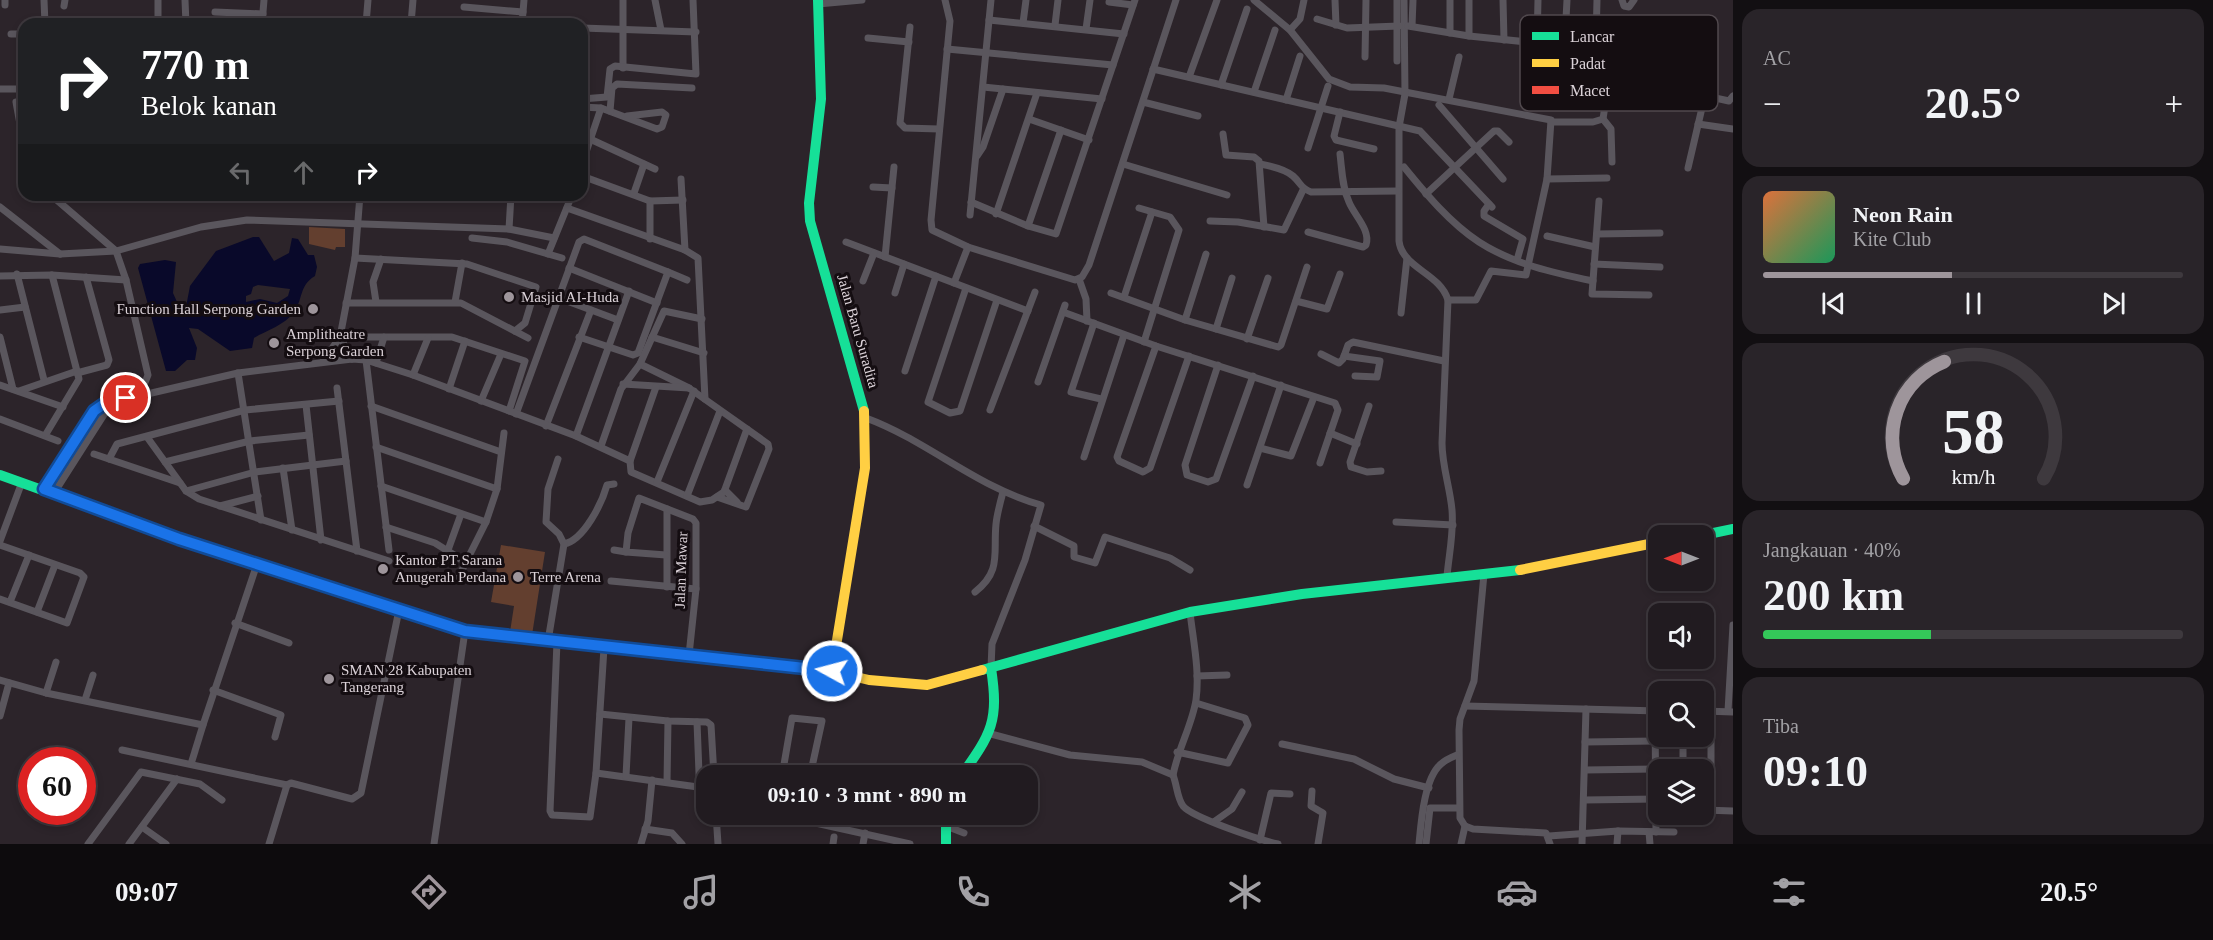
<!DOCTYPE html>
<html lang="id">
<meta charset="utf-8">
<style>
body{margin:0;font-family:"Times New Roman",serif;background:#292429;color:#f1f3f6;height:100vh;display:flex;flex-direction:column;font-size:22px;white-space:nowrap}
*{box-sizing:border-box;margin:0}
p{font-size:20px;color:#a2a1a5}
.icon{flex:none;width:33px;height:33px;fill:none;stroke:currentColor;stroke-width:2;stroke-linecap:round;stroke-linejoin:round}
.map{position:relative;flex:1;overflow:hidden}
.panel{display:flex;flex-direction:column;gap:9px;padding:9px;background:#120f12;width:480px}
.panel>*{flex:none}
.top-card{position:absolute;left:18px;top:18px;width:570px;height:183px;border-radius:18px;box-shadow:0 3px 9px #0003,0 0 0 2px #3e393e;background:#202124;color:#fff;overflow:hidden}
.needle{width:39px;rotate:270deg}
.buttons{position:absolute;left:1648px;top:525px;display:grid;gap:12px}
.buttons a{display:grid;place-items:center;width:66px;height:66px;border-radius:12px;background:#211b20;box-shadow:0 3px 9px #0003,0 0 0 2px #3e393e;font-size:30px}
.speed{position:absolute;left:18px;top:747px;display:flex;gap:12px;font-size:30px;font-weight:700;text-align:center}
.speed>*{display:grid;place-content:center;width:78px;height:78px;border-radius:50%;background:#211b20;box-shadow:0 3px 9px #0003,0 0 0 2px #3e393e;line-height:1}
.speed .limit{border:9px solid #d22;background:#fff;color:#111}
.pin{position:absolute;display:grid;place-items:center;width:51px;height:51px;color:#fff;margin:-26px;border:3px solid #fff;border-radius:50%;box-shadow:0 2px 6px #0007}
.me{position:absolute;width:66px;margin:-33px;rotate:277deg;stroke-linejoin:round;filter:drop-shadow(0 0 4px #0008)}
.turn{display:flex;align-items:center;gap:21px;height:126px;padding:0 24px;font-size:27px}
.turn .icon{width:78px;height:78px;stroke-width:2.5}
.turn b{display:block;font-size:42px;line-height:51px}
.lanes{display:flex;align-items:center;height:57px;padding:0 24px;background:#0003;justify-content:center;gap:30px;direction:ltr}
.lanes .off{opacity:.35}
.big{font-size:45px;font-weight:600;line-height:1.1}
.panel .card{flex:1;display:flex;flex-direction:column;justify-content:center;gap:9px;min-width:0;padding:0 21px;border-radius:18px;background:#292429}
.panel .dial{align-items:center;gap:0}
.dial svg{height:156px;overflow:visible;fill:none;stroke:#3e393e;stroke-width:7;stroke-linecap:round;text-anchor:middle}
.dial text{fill:#f1f3f6;stroke:none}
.song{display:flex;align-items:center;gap:18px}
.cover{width:72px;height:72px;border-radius:9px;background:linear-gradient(135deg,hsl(20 70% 55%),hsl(150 70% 35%))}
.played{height:6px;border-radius:3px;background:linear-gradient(90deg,#9e959b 45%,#3e393e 45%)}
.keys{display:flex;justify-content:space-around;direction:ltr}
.heat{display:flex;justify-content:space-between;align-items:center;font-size:33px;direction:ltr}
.charge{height:9px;border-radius:4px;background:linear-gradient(90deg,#34c759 40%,#3e393e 0)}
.trip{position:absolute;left:696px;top:765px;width:342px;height:60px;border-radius:18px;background:#211b20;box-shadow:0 3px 9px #0003,0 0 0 2px #3e393e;font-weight:600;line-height:60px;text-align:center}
.dock{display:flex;height:96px;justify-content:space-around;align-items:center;background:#0d0b0d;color:#a2a1a5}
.dock .icon{width:42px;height:42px}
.dock .active{color:#9e959b}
.dock b{font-size:27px;color:#f1f3f6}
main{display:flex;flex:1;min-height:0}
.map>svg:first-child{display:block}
.green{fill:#633f2f}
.water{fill:#09092a;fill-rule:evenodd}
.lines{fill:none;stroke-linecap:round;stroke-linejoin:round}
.street{stroke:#5a565d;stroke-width:7}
.fast{stroke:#16e098;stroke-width:10}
.slow{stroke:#ffcf43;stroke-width:10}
.jam{stroke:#f24e42;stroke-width:10}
.route-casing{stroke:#114b97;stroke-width:15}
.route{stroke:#1a73e8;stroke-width:10}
.poi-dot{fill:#9e959b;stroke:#140d11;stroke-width:2}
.labels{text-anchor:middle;stroke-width:6;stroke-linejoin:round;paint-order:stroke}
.poi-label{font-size:15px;fill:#dbd2d8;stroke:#140d11;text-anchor:start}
.street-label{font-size:15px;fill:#dbd2d8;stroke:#140d11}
.key{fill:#140d11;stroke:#50484d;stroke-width:1.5}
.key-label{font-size:16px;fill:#dbd2d8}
</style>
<main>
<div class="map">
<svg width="1733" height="844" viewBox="0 0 1733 844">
<rect width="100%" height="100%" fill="#2c242a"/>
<g class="green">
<polygon points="309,227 345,229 345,247 336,247 335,250 309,244"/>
<polygon points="501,545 545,552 532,635 510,632 514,606 491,602"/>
</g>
<path class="water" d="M 253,237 L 259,237 L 274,261 L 289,253 L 292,238 L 298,239 L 308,255 L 314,255 L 317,267 L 315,276 C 299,285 303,300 294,312 C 285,325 267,330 254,338 L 252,348 L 230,351 L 198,329 L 189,328 L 197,348 L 195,360 L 187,360 L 175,371 L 166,371 L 138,268 L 140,264 L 165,260 L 176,262 L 173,293 L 182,313 L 185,312 L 190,286 L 216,251 ZM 258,285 L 290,289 L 288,296 L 277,303 L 260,299 L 246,302 L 246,296 L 251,294 L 253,287 Z"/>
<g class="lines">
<g class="street">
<polyline points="5,0 5,5"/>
<polyline points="44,0 45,24"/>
<polyline points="185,0 186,24"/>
<polyline points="655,0 661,30"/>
<polyline points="945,0 950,21 931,220 932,230 968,247 1075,280 1082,277 1089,265 1176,0"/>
<polyline points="1254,0 1290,30 1329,79 1350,87 1384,88 1551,120 1547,179 1526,275 1491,271 1476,300 1448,300"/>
<polyline points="1335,0 1336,25"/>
<path d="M 1404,0 L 1405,94 L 1399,127 L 1399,241 C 1402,268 1440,273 1448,300 L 1442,443 C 1442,466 1450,487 1452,510 C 1454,532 1449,554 1447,576"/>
<polyline points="1450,0 1450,33"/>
<polyline points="1503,0 1504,40"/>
<polyline points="1622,0 1624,6 1629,7 1634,0"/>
<polyline points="1109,2 1133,5"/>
<polyline points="818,4 862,0"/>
<polyline points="64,6 65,0"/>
<polyline points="464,7 523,12"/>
<polyline points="215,12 263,14"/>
<polyline points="1317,19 1347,28 1399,26"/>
<polyline points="989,20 1124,34"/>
<polyline points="45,22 94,20"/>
<polyline points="1023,23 1026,0"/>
<polyline points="1633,23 1634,43 1639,51 1637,86"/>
<polyline points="158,24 158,0"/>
<polyline points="262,24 264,0"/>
<polyline points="366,24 368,0"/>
<polyline points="411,24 413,0"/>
<polyline points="522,24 524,0"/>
<polyline points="1055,25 1058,0"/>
<polyline points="1408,26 1469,36 1537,43 1538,0"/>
<polyline points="1412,26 1413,0"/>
<polyline points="910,27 900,123 905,128 939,129"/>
<polyline points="582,28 696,32"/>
<polyline points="1086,29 1090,0"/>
<polyline points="1290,30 1300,19 1304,0"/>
<polyline points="11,34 24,34"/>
<polyline points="1469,36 1469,0"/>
<polyline points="868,38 909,42"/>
<polyline points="947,49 1113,65"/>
<polyline points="1365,57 1366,0"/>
<polyline points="1397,61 1397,0"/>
<polyline points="623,68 623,0"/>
<polyline points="1153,69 1420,131 1492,207"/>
<polyline points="1189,77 1217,0"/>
<polyline points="1221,85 1247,9"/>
<polyline points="983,87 1102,99"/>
<polyline points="0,89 24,89"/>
<polyline points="1254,92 1275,30"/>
<polyline points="1538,92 1537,43 1596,40 1597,0"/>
<polyline points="1562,95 1567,0"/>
<polyline points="582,99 607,97 610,69 615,66 696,74 693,0"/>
<polyline points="1449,99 1459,57"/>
<polyline points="1286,100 1300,56"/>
<polyline points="16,102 24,146"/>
<polyline points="1143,102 1198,116"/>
<polyline points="1439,105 1503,179"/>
<polyline points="582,107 601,108 657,129 662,127 666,115 662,112 627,116"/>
<polyline points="610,111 612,88 617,84 692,88"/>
<polyline points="1340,112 1334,136 1336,140 1374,149"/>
<polyline points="1029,119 1089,140"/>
<polyline points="1603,119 1611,129 1612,162"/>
<path d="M 1551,122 L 1593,122 L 1603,119 L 1608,86 C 1649,86 1689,91 1729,101 L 1733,96"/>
<polyline points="1698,124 1733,129"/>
<polyline points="1223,134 1226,155 1254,157 1259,161 1264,227"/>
<polyline points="590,139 655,169"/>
<polyline points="1308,148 1328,86"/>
<polyline points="977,156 983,147 1003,89"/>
<polyline points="582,164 601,108"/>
<polyline points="1123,164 1227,195"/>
<path d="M 1260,164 C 1271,166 1285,169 1293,176 C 1301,183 1300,188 1311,192 L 1398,191"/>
<path d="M 1404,167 C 1426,194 1450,223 1479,242 C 1513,264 1554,273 1593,281"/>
<polyline points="1688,168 1705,95"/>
<polyline points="582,176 650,201 683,200"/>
<polyline points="681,179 685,250"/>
<polyline points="1547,179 1607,178"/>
<polyline points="873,187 892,188"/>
<polyline points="634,193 644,164"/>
<polyline points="1426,194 1494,131 1498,131 1509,142"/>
<polyline points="51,195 116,251 126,280 148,375 140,395"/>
<polyline points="115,195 122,199 157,195"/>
<polyline points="1599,201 1592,294 1649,295"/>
<polyline points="971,202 1028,226 1056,234 1135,0"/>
<polyline points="1489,204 1484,211 1484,216 1523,239 1517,260"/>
<polyline points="0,207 60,254"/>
<polyline points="567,208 685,250 698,258 705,399"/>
<polyline points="1139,208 1170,217 1179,230 1144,342"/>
<polyline points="996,214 1037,93"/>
<polyline points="970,215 991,0"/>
<polyline points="1210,221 1238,222 1284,230 1303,190"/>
<polyline points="1028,226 1061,130"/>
<polyline points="509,229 511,195"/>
<path d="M 1308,232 L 1363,247 L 1366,245 C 1371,230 1354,215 1349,202 C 1342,187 1342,170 1340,154"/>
<polyline points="1597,234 1660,233"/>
<polyline points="1547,236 1595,247"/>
<polyline points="472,238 507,242 562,258"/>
<polyline points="650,239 650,201"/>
<polyline points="846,242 1028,311"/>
<polyline points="0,249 60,254 116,251 201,227 247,220 509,229 554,238"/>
<polyline points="548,254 572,195"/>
<polyline points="885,257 894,167"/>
<polyline points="355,258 467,264 536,287 525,323 515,331"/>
<polyline points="1594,264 1660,267"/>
<polyline points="569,268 657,303"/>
<polyline points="668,272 687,280"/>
<polyline points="17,274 44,380"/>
<polyline points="0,276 52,275 126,280"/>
<polyline points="1079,279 1086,299 1087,321"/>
<polyline points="863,281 874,253"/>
<polyline points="954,283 968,247"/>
<polyline points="966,288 928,402 950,413 960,411 997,300"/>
<polyline points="895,293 904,264"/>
<polyline points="1111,293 1185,320 1278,347 1281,345 1307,267"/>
<polyline points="1124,297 1152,212"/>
<polyline points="559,298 618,320"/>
<polyline points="1296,301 1327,309 1340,274"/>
<polyline points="376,302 373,282 381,259"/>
<polyline points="455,302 462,263"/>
<polyline points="346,303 461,303 528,338"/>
<polyline points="0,310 25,307"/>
<polyline points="1063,312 1156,346 1335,403 1338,410 1320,463"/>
<polyline points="1401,313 1407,258"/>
<polyline points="1185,320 1206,254"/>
<polyline points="1094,323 1071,392 1101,399"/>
<polyline points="1216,329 1232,278"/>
<polyline points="0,337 13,389"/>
<polyline points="340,337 352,359"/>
<polyline points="364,337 452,337 525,361 509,411"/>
<polyline points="652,337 704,353"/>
<polyline points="1247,339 1268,278"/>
<polyline points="1156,346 1117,457 1119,461 1143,472 1150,468 1189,356"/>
<polyline points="1321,354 1339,363 1343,359 1348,345 1353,342 1444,361"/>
<polyline points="1344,356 1380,361 1377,377 1355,376"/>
<polyline points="366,360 389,550"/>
<polyline points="323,361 340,337 355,258 360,195"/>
<polyline points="376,363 384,337"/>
<polyline points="640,364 689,388"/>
<polyline points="1218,365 1185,465 1187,475 1208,482 1216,479 1253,376"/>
<polyline points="905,371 936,276"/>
<polyline points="77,373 107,365 109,360 86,277"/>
<polyline points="238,373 261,520"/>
<polyline points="413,375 428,338"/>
<polyline points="1038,382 1065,305"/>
<polyline points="623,384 689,388 768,444 769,449 746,507 717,497"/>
<polyline points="0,385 63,407"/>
<polyline points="656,387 630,461 631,472 700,502 712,500 724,492 747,429"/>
<polyline points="337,388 357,551"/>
<polyline points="449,389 465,341"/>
<polyline points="19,391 77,371"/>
<polyline points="481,401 501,354"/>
<polyline points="306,405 321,540"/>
<polyline points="371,406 501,452"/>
<polyline points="1369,406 1350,462 1351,467 1367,472 1381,471"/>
<polyline points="990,410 1035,292"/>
<polyline points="516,414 579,242 584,239 668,272 638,353 633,355 579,337"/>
<path d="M 866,418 C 928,441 976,487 1041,505 L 1025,560 L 992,644 L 991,668"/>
<polyline points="0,419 58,441"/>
<polyline points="546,426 591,310"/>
<polyline points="1330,433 1357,444"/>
<polyline points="46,434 79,379 52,275"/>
<polyline points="576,436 629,291"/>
<polyline points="147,437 186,491 199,499 389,561"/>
<polyline points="601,446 621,389 640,364 664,311 702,319"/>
<polyline points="376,447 497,489"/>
<polyline points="1260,448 1291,456 1314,397"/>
<polyline points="94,454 180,483"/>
<polyline points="1084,457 1124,335"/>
<polyline points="109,459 117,444 245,410 339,401"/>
<polyline points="165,462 250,441 309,435"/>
<polyline points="283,468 292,530"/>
<polyline points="657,482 694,391"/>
<polyline points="1247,485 1281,385"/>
<polyline points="381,486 486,522"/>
<polyline points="44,489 86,421 104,404 238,373 352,359 366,360 413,375 576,436 630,461"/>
<polyline points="725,490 737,502"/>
<polyline points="186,491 255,472 346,461"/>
<polyline points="54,493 112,402"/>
<polyline points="687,496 720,411"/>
<polyline points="220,506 258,496"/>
<polyline points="667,509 667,587"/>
<polyline points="1396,522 1453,525"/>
<polyline points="1034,526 1074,546 1074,557 1095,563 1105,537 1170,558 1190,570"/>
<polyline points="386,527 435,543 467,563"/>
<polyline points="0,541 22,482"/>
<path d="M 564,544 C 584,540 602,503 607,485 L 614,484"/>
<polyline points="0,545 80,573 84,577 67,623 0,599"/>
<polyline points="448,550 461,514"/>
<polyline points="614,550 626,552"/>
<polyline points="666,555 626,552 628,533 639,498 693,519 696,523 696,589 689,655"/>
<polyline points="1484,574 1474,681 1460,719 1459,730 1460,818 1465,826 1473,829 1546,833 1550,844"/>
<polyline points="457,580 486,522 497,489 504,433"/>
<polyline points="611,581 696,589"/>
<path d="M 975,592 C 1002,571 993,553 996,524 C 997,514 1000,503 1003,492"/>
<polyline points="10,602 29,555"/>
<polyline points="37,612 55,565"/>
<polyline points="235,623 289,643"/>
<polyline points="548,641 564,544 559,534 546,522 548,489 558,459"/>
<polyline points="557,642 550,811 552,815 590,817 596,773 604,648"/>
<polyline points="1197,676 1227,675"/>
<polyline points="0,680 46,693 203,725 257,564"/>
<polyline points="213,690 281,715 275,737"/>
<polyline points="46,693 56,662"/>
<polyline points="85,700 93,675"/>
<polyline points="1465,706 1659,711"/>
<polyline points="1655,711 1656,832"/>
<polyline points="1704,711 1733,712"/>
<polyline points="1728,711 1733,625"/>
<polyline points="600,714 668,721 707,722 711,725 714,776"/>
<polyline points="0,716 9,683"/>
<polyline points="697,722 700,799 706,802"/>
<path d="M 991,734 L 1070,755 L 1142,762 L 1173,775 C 1177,785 1177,798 1183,806 C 1193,818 1260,840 1278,844"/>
<polyline points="1683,736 1683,770"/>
<polyline points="1585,742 1655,741"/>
<polyline points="1282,744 1354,759 1394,779 1429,788"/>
<polyline points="122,750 287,785"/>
<polyline points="1177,752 1228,763 1248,725 1245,718 1196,703"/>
<polyline points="191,764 203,725"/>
<polyline points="1585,770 1655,769"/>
<polyline points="596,773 698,787"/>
<path d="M 1173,775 C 1178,749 1192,725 1196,700 C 1200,671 1193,640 1190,612"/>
<polyline points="626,776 629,718"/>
<polyline points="782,776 792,718 822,721 810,776"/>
<polyline points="667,782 668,721"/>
<polyline points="1312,791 1311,806 1323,813 1318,844"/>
<polyline points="1584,800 1657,799"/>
<polyline points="1704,810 1733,811"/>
<polyline points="1711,810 1711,711"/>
<polyline points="716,814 718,844"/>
<polyline points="775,814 910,844"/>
<polyline points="1215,821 1232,809 1242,792"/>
<polyline points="946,826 964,833"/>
<polyline points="142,827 166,844"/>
<polyline points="645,829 672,833 682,844"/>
<polyline points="1649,832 1650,844"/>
<polyline points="1549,836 1618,831 1674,832"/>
<polyline points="1260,840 1271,793 1290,794"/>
<polyline points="88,844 141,772 200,784 222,800"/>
<polyline points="129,844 177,779"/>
<polyline points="269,844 287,785 291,783 352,799 361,793 399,610"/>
<polyline points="434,844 465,631"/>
<polyline points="641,844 648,821 652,780"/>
<polyline points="833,844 834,837"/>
<polyline points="863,844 865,833"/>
<path d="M 1419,844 C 1421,823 1424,778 1441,764 C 1445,760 1452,757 1457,755"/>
<polyline points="1426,844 1430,808 1459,808"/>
<polyline points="1461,844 1465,826"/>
<polyline points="1582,844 1586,709"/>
<polyline points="1617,844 1618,831"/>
</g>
<g class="fast">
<polyline points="818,0 821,99 809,203 810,221 864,411"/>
<polyline points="0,475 179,539 465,631 521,637"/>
<polyline points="1699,536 1733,529"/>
<polyline points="982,670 1190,612 1302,594 1520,570"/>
<path d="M 961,776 C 992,733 999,721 991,668"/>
<polyline points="946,814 946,844"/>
</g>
<g class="slow">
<polyline points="1520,570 1659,542"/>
<polyline points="665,653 827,670 869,680 927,685 982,670"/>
<polyline points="832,671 865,468 864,411"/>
</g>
<polyline class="jam" points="521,637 665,653"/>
</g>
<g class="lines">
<defs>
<polyline id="route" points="126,398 104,404 94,411 44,489 179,539 465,631 832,671"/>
</defs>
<use href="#route" class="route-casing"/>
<use href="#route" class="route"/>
</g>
<g class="poi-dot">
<circle cx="509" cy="297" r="6"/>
<circle cx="313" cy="309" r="6"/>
<circle cx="274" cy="343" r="6"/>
<circle cx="383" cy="569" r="6"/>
<circle cx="518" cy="577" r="6"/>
<circle cx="329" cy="679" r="6"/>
</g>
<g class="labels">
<g class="poi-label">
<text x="521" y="302">Masjid AI-Huda</text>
<text x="301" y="314" text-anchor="end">Function Hall Serpong Garden</text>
<text x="286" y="339">Amplitheatre<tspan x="286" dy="17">Serpong Garden</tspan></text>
<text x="395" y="565">Kantor PT Sarana<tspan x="395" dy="17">Anugerah Perdana</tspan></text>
<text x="530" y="582">Terre Arena</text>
<text x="341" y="675">SMAN 28 Kabupaten<tspan x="341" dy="17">Tangerang</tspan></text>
</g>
<g class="street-label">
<text transform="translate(858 331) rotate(74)" y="5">Jalan Baru Suradita</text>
<text transform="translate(681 570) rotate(-88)" y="5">Jalan Mawar</text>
</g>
</g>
<rect x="1520" y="15" width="198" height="96" rx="9" class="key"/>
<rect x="1532" y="32" width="27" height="8" fill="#16e098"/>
<rect x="1532" y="59" width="27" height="8" fill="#ffcf43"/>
<rect x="1532" y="86" width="27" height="8" fill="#f24e42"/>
<g class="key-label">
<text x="1570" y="42">Lancar</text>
<text x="1570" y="69">Padat</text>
<text x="1570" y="96">Macet</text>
</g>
</svg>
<div class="buttons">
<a><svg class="needle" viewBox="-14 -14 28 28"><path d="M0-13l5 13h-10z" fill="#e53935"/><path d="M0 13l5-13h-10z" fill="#a2a1a5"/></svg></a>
<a><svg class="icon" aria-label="sound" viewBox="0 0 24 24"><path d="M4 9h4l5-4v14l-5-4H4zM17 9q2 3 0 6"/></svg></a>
<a><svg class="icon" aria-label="search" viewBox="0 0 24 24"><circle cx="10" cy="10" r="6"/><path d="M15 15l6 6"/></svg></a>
<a><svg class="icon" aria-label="layers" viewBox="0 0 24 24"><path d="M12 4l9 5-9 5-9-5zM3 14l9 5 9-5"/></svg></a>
</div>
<div class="speed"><div class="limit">60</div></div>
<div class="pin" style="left:126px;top:398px;background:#d93025"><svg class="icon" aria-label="arrive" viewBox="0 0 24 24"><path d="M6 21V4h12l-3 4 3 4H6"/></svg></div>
<svg class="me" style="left:832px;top:671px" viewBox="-20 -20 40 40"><circle r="17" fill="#1a73e8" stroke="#fff" stroke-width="3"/><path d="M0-11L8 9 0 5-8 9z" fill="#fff"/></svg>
<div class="trip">09:10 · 3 mnt · 890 m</div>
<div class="top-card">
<div class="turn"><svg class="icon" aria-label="right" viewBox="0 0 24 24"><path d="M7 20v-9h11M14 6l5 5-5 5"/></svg><div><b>770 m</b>Belok kanan</div></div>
<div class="lanes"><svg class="icon off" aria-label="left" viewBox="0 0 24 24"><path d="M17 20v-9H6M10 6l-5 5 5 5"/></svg><svg class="icon off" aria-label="ahead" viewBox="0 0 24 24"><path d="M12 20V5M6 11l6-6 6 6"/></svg><svg class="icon" aria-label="right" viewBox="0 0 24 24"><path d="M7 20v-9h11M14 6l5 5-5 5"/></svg></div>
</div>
</div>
<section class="panel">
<div class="card"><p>AC</p>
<div class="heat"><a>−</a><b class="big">20.5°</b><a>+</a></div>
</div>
<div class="card">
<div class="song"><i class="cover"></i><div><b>Neon Rain</b><p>Kite Club</p></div></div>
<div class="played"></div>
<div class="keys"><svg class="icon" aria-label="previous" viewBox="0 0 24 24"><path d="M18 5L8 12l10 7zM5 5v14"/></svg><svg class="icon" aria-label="pause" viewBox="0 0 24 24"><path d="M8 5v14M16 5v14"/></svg><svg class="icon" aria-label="next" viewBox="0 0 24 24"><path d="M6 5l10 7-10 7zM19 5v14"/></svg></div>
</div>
<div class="card dial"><svg viewBox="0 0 100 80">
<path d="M14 69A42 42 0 1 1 86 69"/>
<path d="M14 69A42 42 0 0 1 35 9" stroke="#9e959b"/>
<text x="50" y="56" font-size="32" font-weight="700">58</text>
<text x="50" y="72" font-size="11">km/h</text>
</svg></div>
<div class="card"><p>Jangkauan · 40%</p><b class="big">200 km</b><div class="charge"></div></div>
<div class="card"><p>Tiba</p><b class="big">09:10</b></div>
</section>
</main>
<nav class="dock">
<b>09:07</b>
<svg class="icon active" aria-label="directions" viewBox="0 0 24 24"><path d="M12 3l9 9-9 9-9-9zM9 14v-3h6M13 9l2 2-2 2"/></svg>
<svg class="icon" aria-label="music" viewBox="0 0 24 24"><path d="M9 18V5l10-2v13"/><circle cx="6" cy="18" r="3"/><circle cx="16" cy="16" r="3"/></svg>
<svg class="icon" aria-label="phone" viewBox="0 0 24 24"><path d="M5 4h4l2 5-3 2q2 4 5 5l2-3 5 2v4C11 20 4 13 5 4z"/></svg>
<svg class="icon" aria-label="climate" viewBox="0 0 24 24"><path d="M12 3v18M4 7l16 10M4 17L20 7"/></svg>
<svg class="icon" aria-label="car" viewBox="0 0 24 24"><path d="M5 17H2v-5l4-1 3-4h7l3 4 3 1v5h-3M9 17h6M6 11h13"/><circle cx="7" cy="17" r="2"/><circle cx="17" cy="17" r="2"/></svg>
<svg class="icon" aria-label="filters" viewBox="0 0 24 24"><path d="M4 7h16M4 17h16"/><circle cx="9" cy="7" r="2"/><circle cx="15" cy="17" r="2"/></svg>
<b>20.5°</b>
</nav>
